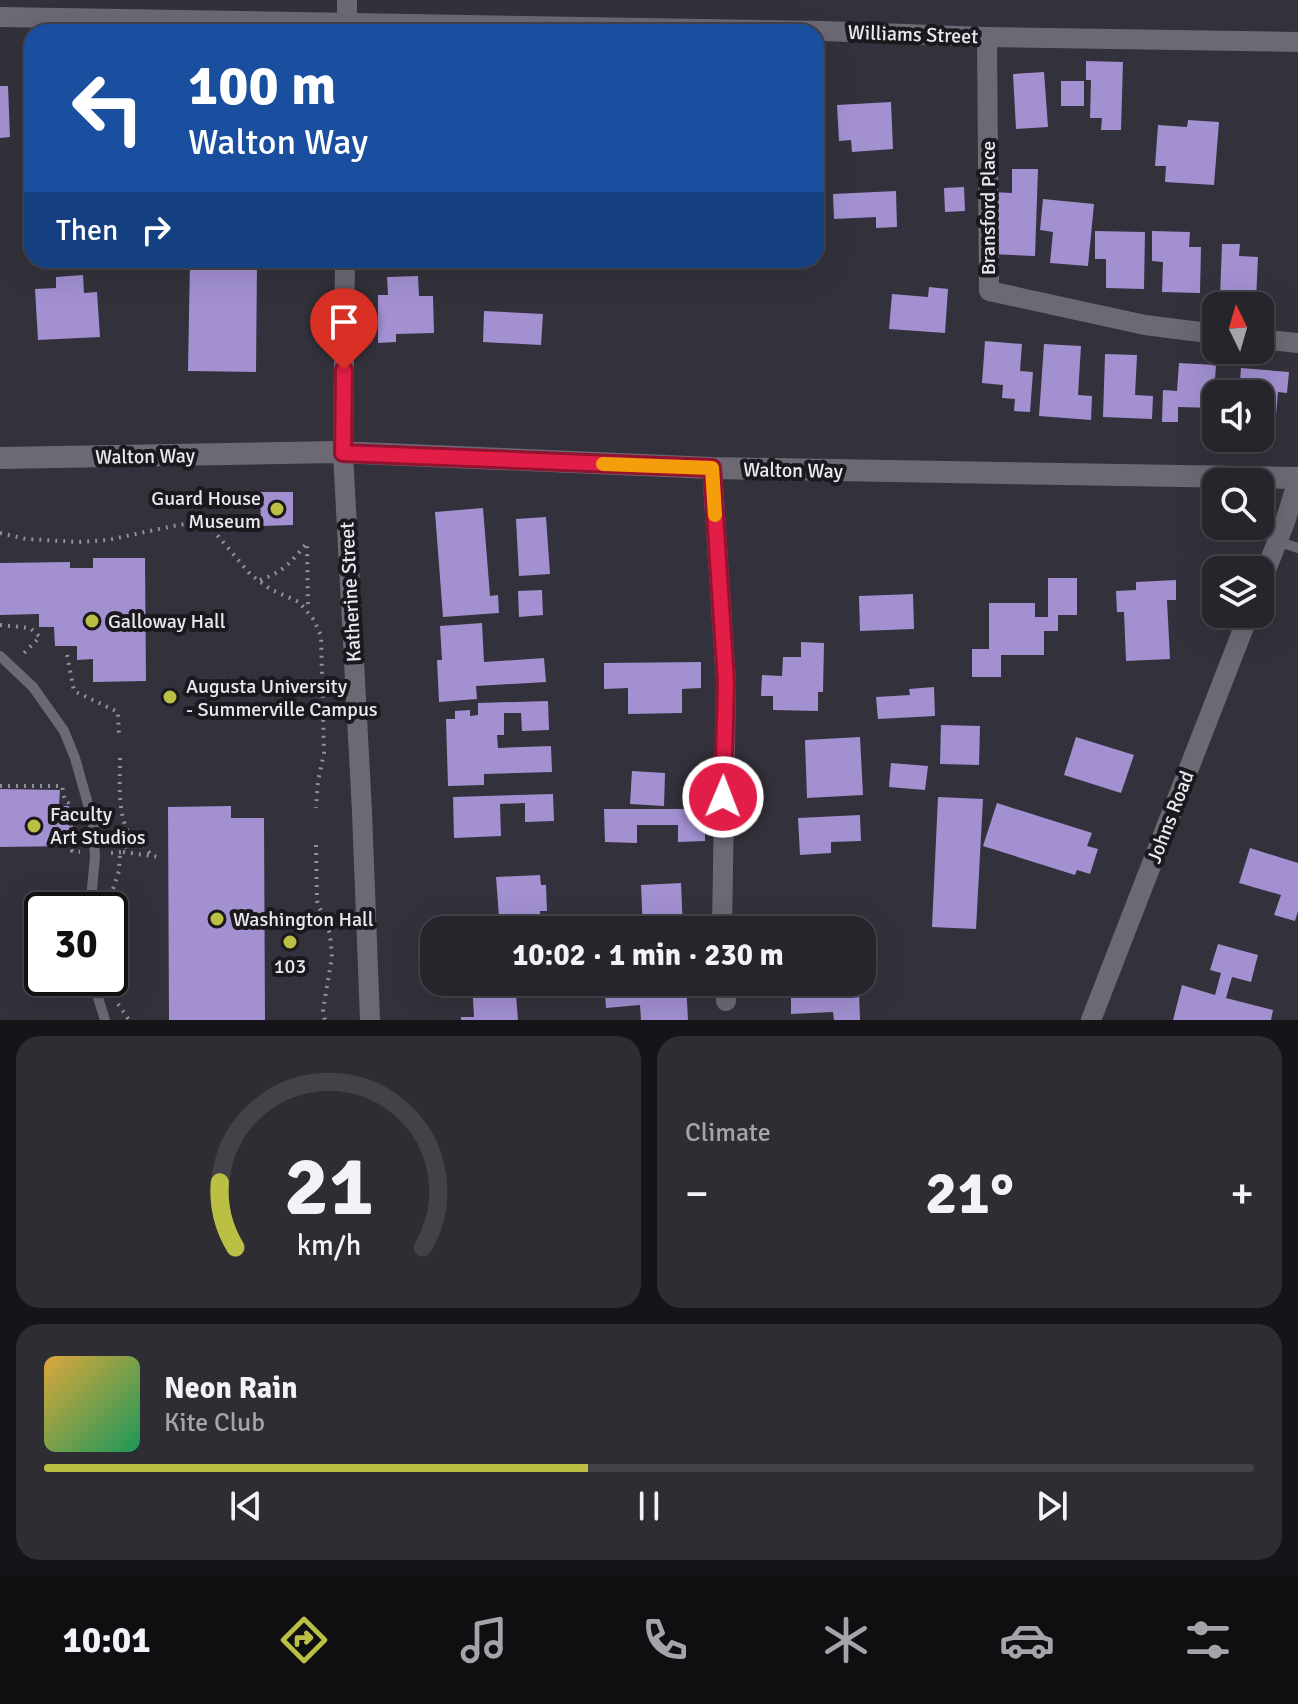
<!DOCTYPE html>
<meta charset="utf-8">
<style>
body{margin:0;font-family:Signika,sans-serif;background:#2e2d34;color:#f1f3f6;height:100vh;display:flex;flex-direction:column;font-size:30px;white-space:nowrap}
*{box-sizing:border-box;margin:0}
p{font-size:26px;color:#a4a5a9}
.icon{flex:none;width:44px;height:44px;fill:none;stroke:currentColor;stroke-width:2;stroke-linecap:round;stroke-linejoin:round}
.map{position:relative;height:1020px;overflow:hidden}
.panel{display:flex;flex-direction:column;gap:16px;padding:16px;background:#151418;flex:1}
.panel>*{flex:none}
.top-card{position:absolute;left:24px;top:24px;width:800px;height:244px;border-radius:24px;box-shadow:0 8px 32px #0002,0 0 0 2px #424248;background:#1a4fa0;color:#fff;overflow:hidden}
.needle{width:52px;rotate:355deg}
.fabs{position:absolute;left:1202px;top:292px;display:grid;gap:16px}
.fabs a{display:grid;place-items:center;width:72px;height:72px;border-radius:16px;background:#26252c;box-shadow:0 8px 32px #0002,0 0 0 2px #424248;font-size:40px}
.speed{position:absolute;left:24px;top:892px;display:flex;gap:16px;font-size:40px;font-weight:700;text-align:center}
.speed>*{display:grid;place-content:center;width:104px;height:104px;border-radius:50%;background:#26252c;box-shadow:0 8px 32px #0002,0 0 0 2px #424248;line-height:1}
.speed .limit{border:4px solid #111;border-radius:12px;background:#fff;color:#111}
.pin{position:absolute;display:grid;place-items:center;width:68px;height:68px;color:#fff;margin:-82px -34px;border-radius:50% 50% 50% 0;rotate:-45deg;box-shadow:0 0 8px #0007}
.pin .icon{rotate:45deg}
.me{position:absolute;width:88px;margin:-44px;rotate:1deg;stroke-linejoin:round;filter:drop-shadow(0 0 6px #0008)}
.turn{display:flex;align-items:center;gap:28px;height:168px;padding:0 32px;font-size:36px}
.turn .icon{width:104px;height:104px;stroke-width:2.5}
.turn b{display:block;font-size:56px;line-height:68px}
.then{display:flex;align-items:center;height:76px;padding:0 32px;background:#0003;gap:16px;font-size:30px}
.big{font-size:60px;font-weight:700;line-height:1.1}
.panel .card{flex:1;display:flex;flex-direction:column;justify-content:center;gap:12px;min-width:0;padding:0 28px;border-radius:24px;background:#2e2d34}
.panel .dial{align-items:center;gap:0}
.dial svg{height:208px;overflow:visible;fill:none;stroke:#424248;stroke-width:7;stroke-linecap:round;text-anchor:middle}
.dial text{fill:#f1f3f6;stroke:none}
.song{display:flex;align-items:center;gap:24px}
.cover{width:96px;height:96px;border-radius:12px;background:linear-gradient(135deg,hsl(40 70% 55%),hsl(150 70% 35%))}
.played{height:8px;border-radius:4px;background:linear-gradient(90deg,#bbc045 45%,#424248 45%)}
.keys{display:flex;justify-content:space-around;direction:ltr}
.heat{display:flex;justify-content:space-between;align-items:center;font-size:44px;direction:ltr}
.panel .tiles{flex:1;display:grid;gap:16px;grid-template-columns:1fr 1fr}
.card:last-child{grid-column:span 2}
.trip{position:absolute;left:420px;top:916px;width:456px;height:80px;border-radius:24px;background:#26252c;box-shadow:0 8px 32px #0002,0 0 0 2px #424248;font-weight:700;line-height:80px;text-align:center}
.menu{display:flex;height:128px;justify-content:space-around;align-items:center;background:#0f0f12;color:#a4a5a9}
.menu .icon{width:56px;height:56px}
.menu .on{color:#bbc045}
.menu b{font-size:36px;color:#f1f3f6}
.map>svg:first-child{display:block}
.building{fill:#a290d1}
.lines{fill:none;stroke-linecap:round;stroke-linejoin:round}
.path{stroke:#929098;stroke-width:4;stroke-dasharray:2 6;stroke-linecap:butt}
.service{stroke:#6c6975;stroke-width:10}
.minor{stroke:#6c6975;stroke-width:20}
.secondary{stroke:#6c6975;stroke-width:22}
.route-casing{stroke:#92132f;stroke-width:20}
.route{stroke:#e11d48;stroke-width:14}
.slow{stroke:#f59e0b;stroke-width:14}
.poi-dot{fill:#bbc045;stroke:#1b191e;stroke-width:3}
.labels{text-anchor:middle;stroke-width:8;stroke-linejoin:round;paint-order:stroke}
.street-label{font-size:20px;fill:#eae8ef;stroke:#1b191e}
.poi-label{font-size:20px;fill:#eae8ef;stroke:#1b191e;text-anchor:start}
</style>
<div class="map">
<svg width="1298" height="1020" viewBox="0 0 1298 1020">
<rect width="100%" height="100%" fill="#33313b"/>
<g class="building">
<polygon points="1086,61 1123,62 1121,130 1101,130 1102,118 1090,118 1091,80 1086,80"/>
<polygon points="1044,72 1048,127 1016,129 1013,74"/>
<polygon points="24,81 32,81 32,130 27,130"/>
<rect x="1061" y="81" width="23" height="25"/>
<polygon points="0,86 8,86 10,137 0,138"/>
<polygon points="891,102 893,149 852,152 851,140 839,141 837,105"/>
<polygon points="1188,120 1219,122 1214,185 1165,182 1166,166 1155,166 1158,125 1187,127"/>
<polygon points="1012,169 1038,169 1035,256 991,254 993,192 1012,193"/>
<polygon points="964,187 965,211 945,212 944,188"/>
<polygon points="896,191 897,227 876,228 876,217 834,219 833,194"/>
<polygon points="1043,199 1094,204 1088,266 1050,263 1053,232 1040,230"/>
<polygon points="1095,231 1145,232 1144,289 1106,288 1106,259 1095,259"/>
<polygon points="1152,231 1190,232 1189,247 1201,247 1200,293 1162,292 1163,262 1152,261"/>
<polygon points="1222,244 1240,244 1239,256 1258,257 1256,300 1220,298"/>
<polygon points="190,260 257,260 256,372 188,371"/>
<polygon points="83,275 84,293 97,292 100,337 38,340 35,289 56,288 56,277"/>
<polygon points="418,276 419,296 433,296 434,333 396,334 396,342 378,343 378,295 388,295 387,277"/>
<polygon points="929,287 948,289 945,333 889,329 892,294 928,297"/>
<polygon points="484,311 543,314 541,345 483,342"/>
<polygon points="985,341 1022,344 1020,371 1033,372 1030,412 1014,411 1015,399 1002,398 1003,385 982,383"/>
<polygon points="1044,344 1081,346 1078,395 1092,396 1091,420 1039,416"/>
<polygon points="1105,354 1137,355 1135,395 1153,396 1152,419 1103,417"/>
<polygon points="1179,363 1216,365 1213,408 1178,407 1178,422 1162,422 1163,390 1177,391"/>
<polygon points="1241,368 1289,372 1287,393 1278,392 1275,426 1260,425 1260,394 1239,394"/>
<polygon points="260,492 293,492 293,525 261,526"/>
<polygon points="483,508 490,596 498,595 499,613 443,617 435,512"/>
<polygon points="546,517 550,574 519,576 516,519"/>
<polygon points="93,558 145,558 146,681 93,682 93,659 77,660 77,646 55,646 54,627 39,627 39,614 0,615 0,563 70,562 70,568 93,568"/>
<polygon points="1048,578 1077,578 1077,615 1058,615 1058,631 1044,631 1044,655 1001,655 1001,677 972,677 972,649 989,649 989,603 1035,603 1035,617 1048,617"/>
<polygon points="1176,580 1176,600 1167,600 1170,659 1126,661 1124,612 1117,612 1116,591 1136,590 1136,582"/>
<polygon points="542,590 543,615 519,617 518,591"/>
<polygon points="913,594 914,629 860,631 859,596"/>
<polygon points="482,623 484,662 544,658 546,682 476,686 477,699 439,702 437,660 442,660 440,626"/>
<polygon points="801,642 824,643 823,692 818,692 818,711 773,710 773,696 761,696 762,675 782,676 783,657 801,657"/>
<polygon points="701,662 701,688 682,689 682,713 628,714 628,688 604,689 604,663"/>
<polygon points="934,687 935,716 878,719 876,697 910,695 909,689"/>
<polygon points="548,701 549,730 522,731 521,713 504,713 504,735 497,735 498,748 551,746 552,772 484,774 484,785 448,786 446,719 455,719 455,711 470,710 470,716 478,715 478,703"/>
<polygon points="941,725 980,726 979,765 940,764"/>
<polygon points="860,737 863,795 807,798 805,740"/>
<polygon points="1076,737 1134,755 1121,793 1064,775"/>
<polygon points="891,763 928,766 925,790 889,787"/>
<polygon points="632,771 665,773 664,806 630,804"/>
<polygon points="0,789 60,790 59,806 69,806 69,846 0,847"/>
<polygon points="553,794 554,821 525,822 525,803 500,804 501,836 454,838 453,797"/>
<polygon points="938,797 983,799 976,929 932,927"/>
<polygon points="997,803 1092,833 1087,846 1098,849 1090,874 1077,870 1075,875 983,846"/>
<polygon points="231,806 231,818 264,818 265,1020 169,1020 168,807"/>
<polygon points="604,809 705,809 705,841 678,842 678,825 637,825 637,843 605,842"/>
<polygon points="860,815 861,841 831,842 831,853 800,855 798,818"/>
<polygon points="1250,848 1298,863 1298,911 1295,921 1274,915 1281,895 1239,883"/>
<polygon points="540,875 541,885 546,885 547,911 540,911 541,930 500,930 496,877"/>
<polygon points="681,883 683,930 643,930 641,885"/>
<rect x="601" y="921" width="31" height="9"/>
<polygon points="1218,944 1258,955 1251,982 1232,977 1226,998 1273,1010 1271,1020 1173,1020 1182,985 1215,995 1221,973 1210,970"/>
<polygon points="472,982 515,982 518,1020 461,1020 461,1017 474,1017"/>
<polygon points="604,982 686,982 688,1020 641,1020 640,1005 606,1008"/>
<polygon points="802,982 850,982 851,991 859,990 860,1020 834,1020 833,1012 791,1014 791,989 802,989"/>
</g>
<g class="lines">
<g class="path">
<polyline points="0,533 26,539 79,542 108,540 178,525 196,523 212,529 250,574 270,589 299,602 314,620 321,636 324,753 318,781 316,808"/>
<path d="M 260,580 C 285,571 290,563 307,543 L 308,609"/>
<polyline points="0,625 30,628 40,637 22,655"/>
<polyline points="67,655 74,691 118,712 119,736"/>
<path d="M 120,758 C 120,785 117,810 129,834 L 138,839 L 152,856 L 159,857"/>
<polyline points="0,786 62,786 65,801 68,803 70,808 72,851 80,852"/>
<polyline points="316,845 317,901 330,934 332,957 323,1010 325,1020"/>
<polyline points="123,852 152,856"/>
<polyline points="111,853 123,852 129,834"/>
<polyline points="108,904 119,871 120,852"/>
<polyline points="110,967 111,981"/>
<polyline points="118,1004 129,1020"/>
</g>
<g class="service">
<polyline points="1277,541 1298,548"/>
<polyline points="0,656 33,687 64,731 75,758 93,822 95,857 90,910"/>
<polyline points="92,978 105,1020"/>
</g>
<g class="minor">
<polyline points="0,17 823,31 987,37 1298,42"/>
<polyline points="347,32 347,0"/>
<polyline points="987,37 989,291 1145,325 1216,334"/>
<polyline points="345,260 343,453 362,812 370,1020"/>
<polyline points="1260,339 1298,343"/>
<polyline points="712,468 726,682 722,930"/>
<polyline points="1260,585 1285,522 1298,480"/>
<polyline points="725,982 726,1001"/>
<polyline points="1091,1020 1249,614"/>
</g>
<polyline class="secondary" points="0,458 337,452 712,468 1298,478"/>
</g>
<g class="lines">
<defs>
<polyline id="route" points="344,370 343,453 712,468 726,682 723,797"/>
</defs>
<use href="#route" class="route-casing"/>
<use href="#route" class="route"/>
<polyline class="slow" points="603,464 712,468 715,515"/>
</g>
<g class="poi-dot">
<circle cx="277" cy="509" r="8"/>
<circle cx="92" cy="621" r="8"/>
<circle cx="170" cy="697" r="8"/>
<circle cx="34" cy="826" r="8"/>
<circle cx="217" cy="919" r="8"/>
<circle cx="290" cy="942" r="8"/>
</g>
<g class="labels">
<g class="street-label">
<text transform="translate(913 34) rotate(2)" y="7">Williams Street</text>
<text transform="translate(988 208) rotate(-90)" y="7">Bransford Place</text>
<text transform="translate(145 456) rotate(-1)" y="7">Walton Way</text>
<text transform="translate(793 470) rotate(1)" y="7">Walton Way</text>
<text transform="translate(350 592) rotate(-93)" y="7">Katherine Street</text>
<text transform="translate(1170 817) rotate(-69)" y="7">Johns Road</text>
</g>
<g class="poi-label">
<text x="261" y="505" text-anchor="end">Guard House<tspan x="261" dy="23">Museum</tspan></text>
<text x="108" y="628">Galloway Hall</text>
<text x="186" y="693">Augusta University<tspan x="186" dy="23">- Summerville Campus</tspan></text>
<text x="50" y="821">Faculty<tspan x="50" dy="23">Art Studios</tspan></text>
<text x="233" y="926">Washington Hall</text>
<text x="290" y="973" text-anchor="middle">103</text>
</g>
</g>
</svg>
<div class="fabs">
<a><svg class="needle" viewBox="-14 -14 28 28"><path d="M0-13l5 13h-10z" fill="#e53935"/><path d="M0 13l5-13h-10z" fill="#a4a5a9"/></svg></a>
<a><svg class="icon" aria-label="sound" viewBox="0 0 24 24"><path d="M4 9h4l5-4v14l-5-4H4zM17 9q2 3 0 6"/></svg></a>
<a><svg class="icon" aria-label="search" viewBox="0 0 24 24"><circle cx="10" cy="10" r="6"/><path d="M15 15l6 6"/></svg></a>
<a><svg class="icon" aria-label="layers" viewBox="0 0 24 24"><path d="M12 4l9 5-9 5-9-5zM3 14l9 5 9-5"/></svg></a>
</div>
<div class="speed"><div class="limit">30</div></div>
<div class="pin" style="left:344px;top:370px;background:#d93025"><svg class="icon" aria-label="arrive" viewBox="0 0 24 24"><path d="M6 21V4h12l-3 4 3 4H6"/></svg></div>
<svg class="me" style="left:723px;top:797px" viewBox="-20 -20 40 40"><circle r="17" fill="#e11d48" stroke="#fff" stroke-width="3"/><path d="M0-11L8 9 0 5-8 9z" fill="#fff"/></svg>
<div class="trip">10:02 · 1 min · 230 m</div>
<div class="top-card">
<div class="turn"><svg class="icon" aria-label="left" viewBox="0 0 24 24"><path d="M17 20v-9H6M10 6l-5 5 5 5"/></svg><div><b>100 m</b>Walton Way</div></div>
<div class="then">Then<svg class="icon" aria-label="right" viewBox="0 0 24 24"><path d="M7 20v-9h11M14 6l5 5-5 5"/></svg></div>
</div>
</div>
<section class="panel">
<div class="tiles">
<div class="card dial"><svg viewBox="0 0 100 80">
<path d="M14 69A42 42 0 1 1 86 69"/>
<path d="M14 69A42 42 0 0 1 8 44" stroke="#bbc045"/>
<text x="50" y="56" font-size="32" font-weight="700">21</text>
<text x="50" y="72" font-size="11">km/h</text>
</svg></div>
<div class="card"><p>Climate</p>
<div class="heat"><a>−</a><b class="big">21°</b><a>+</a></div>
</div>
<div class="card">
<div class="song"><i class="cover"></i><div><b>Neon Rain</b><p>Kite Club</p></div></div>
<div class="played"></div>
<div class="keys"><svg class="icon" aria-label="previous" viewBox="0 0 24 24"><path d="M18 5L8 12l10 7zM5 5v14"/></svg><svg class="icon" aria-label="pause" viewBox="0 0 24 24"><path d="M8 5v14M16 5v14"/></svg><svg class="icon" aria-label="next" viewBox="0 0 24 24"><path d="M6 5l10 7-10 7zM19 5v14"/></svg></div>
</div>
</div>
</section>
<nav class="menu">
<b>10:01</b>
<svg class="icon on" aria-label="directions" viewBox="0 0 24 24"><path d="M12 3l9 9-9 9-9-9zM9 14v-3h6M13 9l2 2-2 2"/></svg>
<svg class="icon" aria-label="music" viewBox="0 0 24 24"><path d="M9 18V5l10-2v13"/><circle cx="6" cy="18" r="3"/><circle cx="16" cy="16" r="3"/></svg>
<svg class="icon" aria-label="phone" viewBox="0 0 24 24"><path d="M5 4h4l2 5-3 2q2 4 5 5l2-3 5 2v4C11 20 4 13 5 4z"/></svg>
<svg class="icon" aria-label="climate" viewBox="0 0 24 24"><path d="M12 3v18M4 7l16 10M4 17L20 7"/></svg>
<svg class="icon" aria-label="car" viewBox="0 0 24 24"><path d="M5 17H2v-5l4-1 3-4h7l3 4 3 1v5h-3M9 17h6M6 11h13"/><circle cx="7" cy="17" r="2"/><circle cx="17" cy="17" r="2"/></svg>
<svg class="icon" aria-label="filters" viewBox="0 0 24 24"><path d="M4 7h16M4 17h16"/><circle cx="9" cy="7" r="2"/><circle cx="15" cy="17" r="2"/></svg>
</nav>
